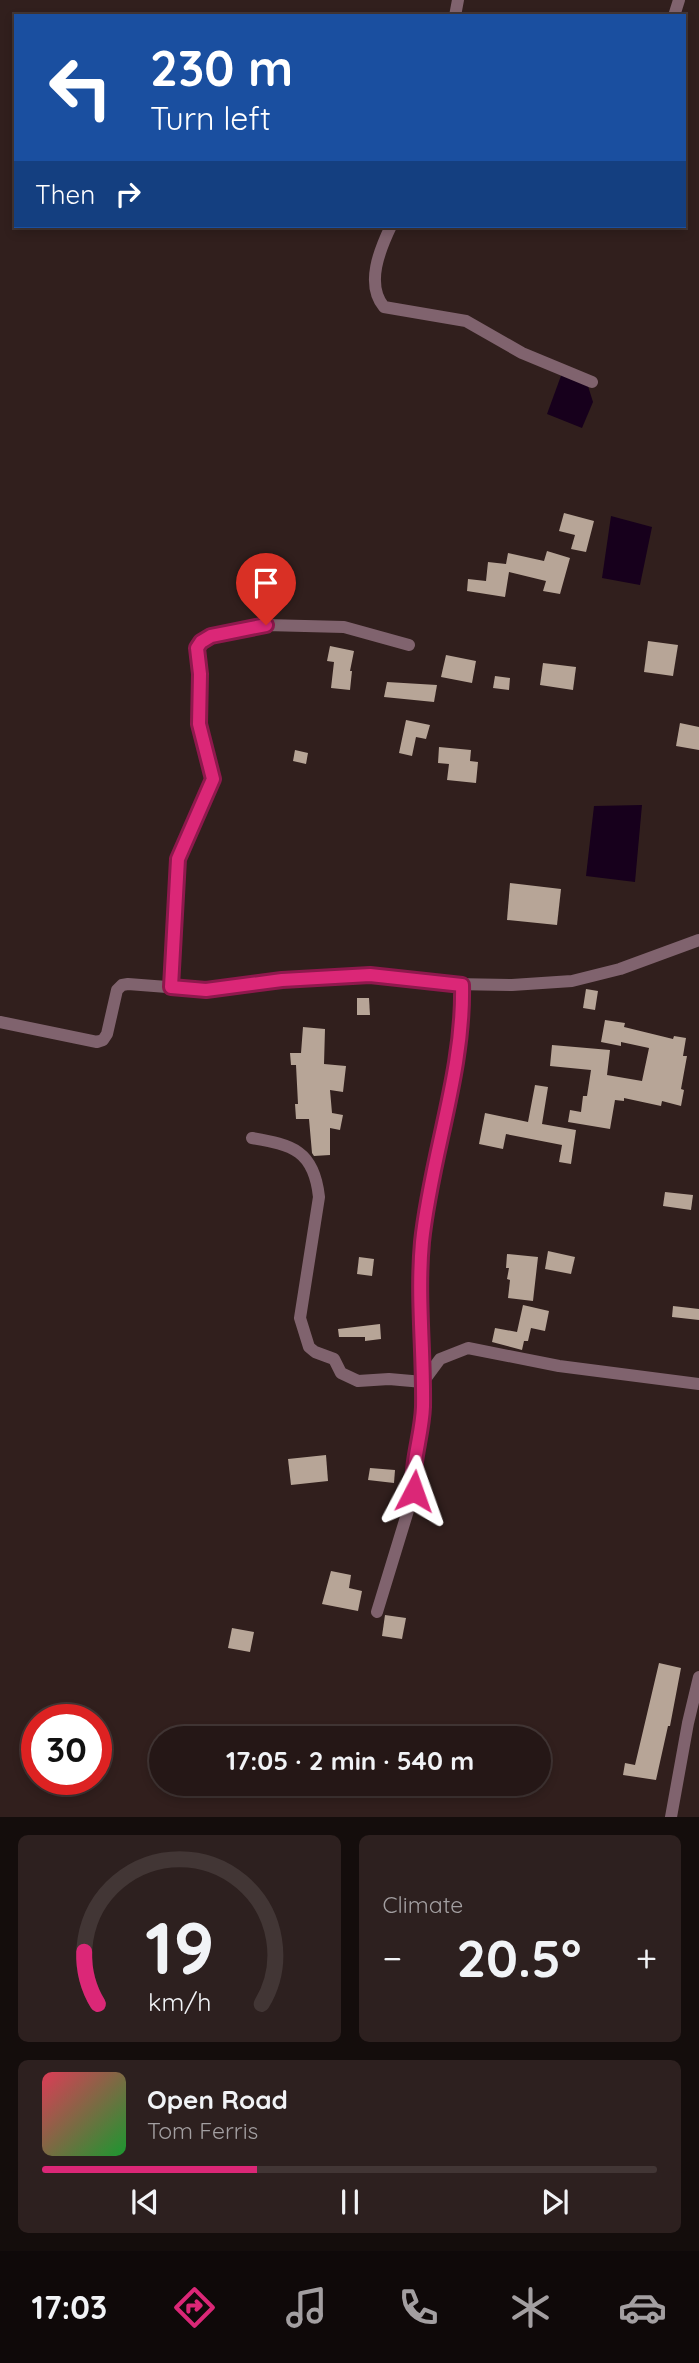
<!DOCTYPE html>
<meta charset="utf-8">
<style>
body{margin:0;font-family:Quicksand,sans-serif;background:#2d201f;color:#f1f3f6;height:100vh;display:flex;flex-direction:column;font-size:26px;white-space:nowrap}
*{box-sizing:border-box;margin:0}
p{font-size:23px;color:#a39fa1}
.icon{flex:none;width:38px;height:38px;fill:none;stroke:currentColor;stroke-width:2;stroke-linecap:round;stroke-linejoin:round}
.map{position:relative;height:1817px;overflow:hidden}
.sheet{display:flex;flex-direction:column;gap:18px;padding:18px;background:#140d0c;flex:1}
.sheet>*{flex:none}
.top-card{position:absolute;left:14px;top:14px;width:672px;height:214px;border-radius:0px;box-shadow:0 4px 10px #0003,0 0 0 2px #423635;background:#1a4fa0;color:#fff;overflow:hidden}
.speed{position:absolute;left:21px;top:1704px;display:flex;gap:14px;font-size:35px;font-weight:700;text-align:center}
.speed>*{display:grid;place-content:center;width:91px;height:91px;border-radius:50%;background:#251716;box-shadow:0 4px 10px #0003,0 0 0 2px #423635;line-height:1}
.speed .limit{border:10px solid #d22;background:#fff;color:#111}
.pin{position:absolute;display:grid;place-items:center;width:60px;height:60px;color:#fff;margin:-72px -30px;border-radius:50% 50% 50% 0;rotate:-45deg;box-shadow:0 0 7px #0007}
.pin .icon{rotate:45deg}
.me{position:absolute;width:77px;margin:-38px;rotate:4deg;stroke-linejoin:round;filter:drop-shadow(0 0 5px #0008)}
.turn{display:flex;align-items:center;gap:24px;height:147px;padding:0 21px;font-size:32px}
.turn .icon{width:91px;height:91px;stroke-width:2.5}
.turn b{display:block;font-size:49px;line-height:60px}
.then{display:flex;align-items:center;height:66px;padding:0 21px;background:#0003;gap:14px;font-size:26px}
.big{font-size:52px;font-weight:700;line-height:1.1}
.sheet .tile{flex:1;display:flex;flex-direction:column;justify-content:center;gap:10px;min-width:0;padding:0 24px;border-radius:10px;background:#2d201f}
.sheet .dial{align-items:center;gap:0}
.dial svg{height:182px;overflow:visible;fill:none;stroke:#423635;stroke-width:7;stroke-linecap:round;text-anchor:middle}
.dial text{fill:#f1f3f6;stroke:none}
.song{display:flex;align-items:center;gap:21px}
.cover{width:84px;height:84px;border-radius:10px;background:linear-gradient(135deg,hsl(350 70% 55%),hsl(130 70% 35%))}
.played{height:7px;border-radius:4px;background:linear-gradient(90deg,#db2777 35%,#423635 35%)}
.keys{display:flex;justify-content:space-around;direction:ltr}
.heat{display:flex;justify-content:space-between;align-items:center;font-size:38px;direction:ltr}
.sheet .tiles{flex:1;display:grid;gap:18px;grid-template-columns:1fr 1fr}
.tile:last-child{grid-column:span 2}
.trip{position:absolute;left:149px;top:1726px;width:402px;height:70px;border-radius:35px;background:#251716;box-shadow:0 4px 10px #0003,0 0 0 2px #423635;font-weight:700;line-height:70px;text-align:center}
.dock{display:flex;height:112px;justify-content:space-around;align-items:center;background:#0f0909;color:#a39fa1}
.dock .icon{width:49px;height:49px}
.dock .selected{color:#db2777}
.dock b{font-size:32px;color:#f1f3f6}
.map>svg:first-child{display:block}
.water{fill:#17001c}
.building{fill:#b7a597}
.lines{fill:none;stroke-linecap:round;stroke-linejoin:round}
.minor{stroke:#80636e;stroke-width:12}
.route-casing{stroke:#8e194d;stroke-width:18}
.route{stroke:#db2777;stroke-width:12}
</style>
<div class="map">
<svg width="699" height="1817" viewBox="0 0 699 1817">
<rect width="100%" height="100%" fill="#311f1d"/>
<g class="water">
<polygon points="562,373 588,386 593,402 582,428 547,414"/>
<polygon points="611,516 652,527 640,585 602,578"/>
<polygon points="642,805 635,882 586,876 594,806"/>
</g>
<g class="building">
<polygon points="564,513 594,521 586,552 571,549 575,535 559,531"/>
<polygon points="547,551 570,558 560,594 543,591 546,581 509,572 505,597 467,591 468,579 486,581 488,562 506,564 508,553 544,561"/>
<polygon points="648,641 678,645 673,676 644,672"/>
<polygon points="330,646 354,651 350,671 352,671 350,690 331,688 334,662 327,661"/>
<polygon points="446,655 476,661 472,683 441,677"/>
<polygon points="543,663 576,667 573,690 540,685"/>
<polygon points="495,676 510,678 509,690 493,688"/>
<polygon points="387,682 437,685 434,702 384,697"/>
<polygon points="406,720 430,725 426,739 416,737 412,756 399,753"/>
<polygon points="680,723 699,727 699,750 676,746"/>
<polygon points="439,747 471,750 470,761 478,762 476,783 447,780 449,764 438,763"/>
<polygon points="295,750 308,753 306,764 293,761"/>
<polygon points="510,883 561,889 557,925 507,920"/>
<polygon points="586,989 598,991 595,1010 583,1008"/>
<polygon points="357,998 369,998 370,1015 357,1015"/>
<polygon points="605,1020 625,1023 624,1027 673,1039 674,1036 686,1038 683,1056 687,1056 681,1089 684,1090 681,1106 662,1101 661,1106 624,1098 624,1101 615,1100 610,1129 568,1122 570,1110 581,1112 583,1096 587,1096 591,1070 550,1066 552,1045 610,1050 607,1075 642,1081 649,1048 621,1042 621,1046 601,1042"/>
<polygon points="303,1027 325,1029 324,1064 346,1066 343,1092 330,1090 332,1113 343,1115 340,1130 330,1128 330,1155 314,1156 312,1153 309,1119 296,1119 295,1104 298,1104 296,1065 291,1065 290,1053 301,1053"/>
<polygon points="535,1085 548,1087 542,1124 576,1130 571,1164 559,1162 562,1145 506,1134 503,1149 479,1144 485,1113 528,1122"/>
<polygon points="665,1192 693,1195 691,1210 663,1206"/>
<polygon points="548,1251 575,1257 571,1274 545,1269"/>
<polygon points="507,1254 538,1257 533,1301 508,1298 510,1280 507,1279 509,1268 506,1268"/>
<polygon points="359,1257 374,1259 372,1276 357,1274"/>
<polygon points="523,1305 549,1311 545,1331 531,1328 528,1341 524,1341 522,1350 492,1342 495,1328 517,1332"/>
<polygon points="673,1306 699,1309 699,1320 672,1317"/>
<polygon points="380,1324 381,1339 365,1341 365,1337 339,1337 338,1329"/>
<polygon points="326,1455 328,1481 291,1485 288,1459"/>
<polygon points="370,1468 395,1470 394,1483 368,1480"/>
<polygon points="331,1571 351,1575 349,1588 362,1591 358,1611 322,1604"/>
<polygon points="385,1615 406,1618 402,1639 382,1636"/>
<polygon points="232,1628 254,1632 250,1652 228,1648"/>
<polygon points="659,1663 681,1668 670,1726 668,1726 656,1780 623,1775 625,1763 635,1765"/>
</g>
<g class="lines">
<g class="minor">
<polyline points="455,16 458,0"/>
<polyline points="674,16 679,0"/>
<path d="M 391,226 C 380,249 365,284 384,307 L 466,321 L 522,353 L 592,382"/>
<polyline points="171,987 178,859 213,779 199,724 200,674 197,648 201,642 211,636 266,625 344,627 409,645"/>
<polyline points="0,1022 97,1042 103,1040 107,1034 117,990 122,985 128,984 206,990 282,980 370,975 453,984 512,985 572,981 620,969 699,940"/>
<path d="M 252,1138 C 292,1145 314,1150 319,1197 L 300,1318 L 309,1347 L 315,1352 L 334,1359 L 341,1373 L 358,1381 L 389,1379 L 423,1382 L 440,1359 L 468,1348 L 559,1366 L 699,1384"/>
<path d="M 377,1612 L 414,1491 C 411,1463 422,1435 423,1407 C 424,1352 417,1297 422,1242 C 432,1155 464,1073 462,985"/>
<polyline points="671,1817 688,1723 699,1677"/>
</g>
</g>
<g class="lines">
<defs>
<path id="route" d="M 266,625 L 211,636 L 201,642 L 197,648 L 200,674 L 199,724 L 213,779 L 178,859 L 171,987 L 206,990 L 282,980 L 370,975 L 462,985 C 464,1073 431,1155 422,1242 C 417,1297 424,1352 423,1407 C 422,1435 411,1463 414,1491"/>
</defs>
<use href="#route" class="route-casing"/>
<use href="#route" class="route"/>
</g>
</svg>
<div class="speed"><div class="limit">30</div></div>
<div class="pin" style="left:266px;top:625px;background:#d93025"><svg class="icon" aria-label="arrive" viewBox="0 0 24 24"><path d="M6 21V4h12l-3 4 3 4H6"/></svg></div>
<svg class="me" style="left:414px;top:1491px" viewBox="-20 -20 40 40"><path d="M0-17L14 15 0 8-14 15z" fill="#db2777" stroke="#fff" stroke-width="4"/></svg>
<div class="trip">17:05 · 2 min · 540 m</div>
<div class="top-card">
<div class="turn"><svg class="icon" aria-label="left" viewBox="0 0 24 24"><path d="M17 20v-9H6M10 6l-5 5 5 5"/></svg><div><b>230 m</b>Turn left</div></div>
<div class="then">Then<svg class="icon" aria-label="right" viewBox="0 0 24 24"><path d="M7 20v-9h11M14 6l5 5-5 5"/></svg></div>
</div>
</div>
<section class="sheet">
<div class="tiles">
<div class="tile dial"><svg viewBox="0 0 100 80">
<path d="M14 69A42 42 0 1 1 86 69"/>
<path d="M14 69A42 42 0 0 1 8 46" stroke="#db2777"/>
<text x="50" y="56" font-size="32" font-weight="700">19</text>
<text x="50" y="72" font-size="11">km/h</text>
</svg></div>
<div class="tile"><p>Climate</p>
<div class="heat"><a>−</a><b class="big">20.5°</b><a>+</a></div>
</div>
<div class="tile">
<div class="song"><i class="cover"></i><div><b>Open Road</b><p>Tom Ferris</p></div></div>
<div class="played"></div>
<div class="keys"><svg class="icon" aria-label="previous" viewBox="0 0 24 24"><path d="M18 5L8 12l10 7zM5 5v14"/></svg><svg class="icon" aria-label="pause" viewBox="0 0 24 24"><path d="M8 5v14M16 5v14"/></svg><svg class="icon" aria-label="next" viewBox="0 0 24 24"><path d="M6 5l10 7-10 7zM19 5v14"/></svg></div>
</div>
</div>
</section>
<nav class="dock">
<b>17:03</b>
<svg class="icon selected" aria-label="directions" viewBox="0 0 24 24"><path d="M12 3l9 9-9 9-9-9zM9 14v-3h6M13 9l2 2-2 2"/></svg>
<svg class="icon" aria-label="music" viewBox="0 0 24 24"><path d="M9 18V5l10-2v13"/><circle cx="6" cy="18" r="3"/><circle cx="16" cy="16" r="3"/></svg>
<svg class="icon" aria-label="phone" viewBox="0 0 24 24"><path d="M5 4h4l2 5-3 2q2 4 5 5l2-3 5 2v4C11 20 4 13 5 4z"/></svg>
<svg class="icon" aria-label="climate" viewBox="0 0 24 24"><path d="M12 3v18M4 7l16 10M4 17L20 7"/></svg>
<svg class="icon" aria-label="car" viewBox="0 0 24 24"><path d="M5 17H2v-5l4-1 3-4h7l3 4 3 1v5h-3M9 17h6M6 11h13"/><circle cx="7" cy="17" r="2"/><circle cx="17" cy="17" r="2"/></svg>
</nav>
